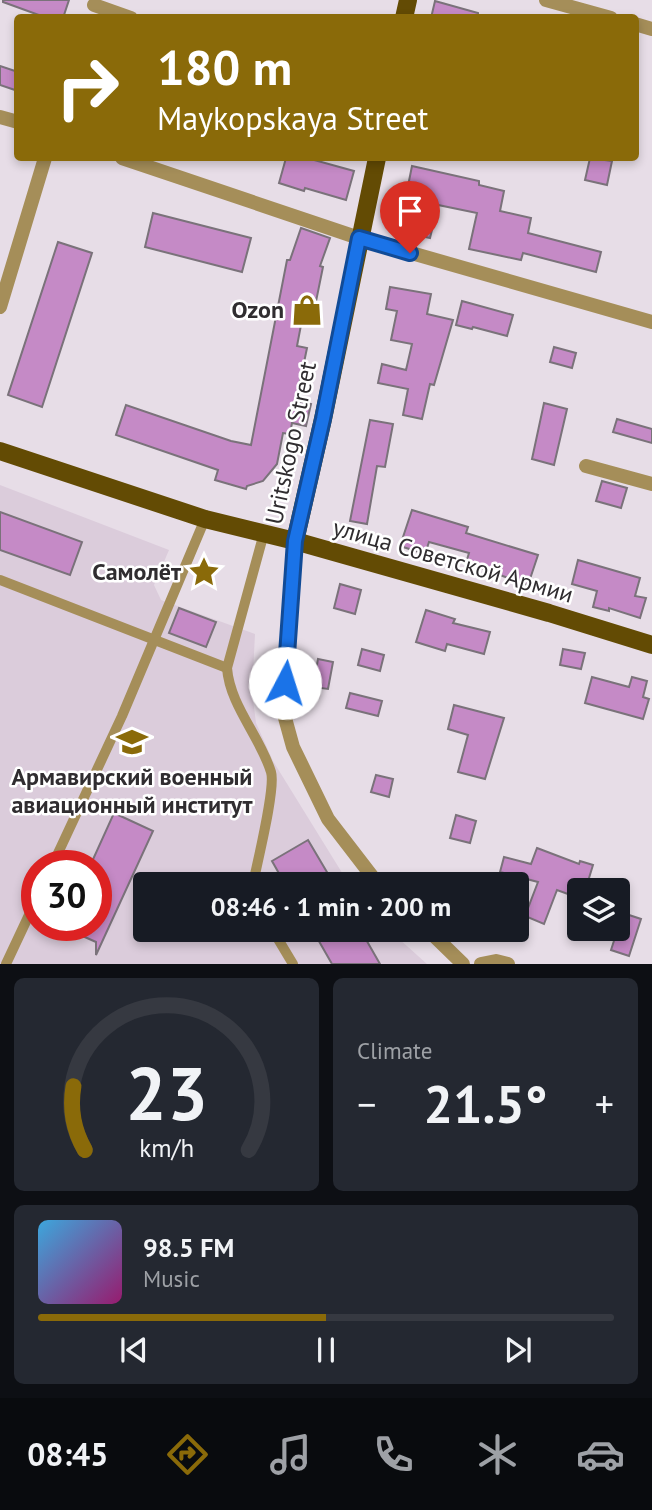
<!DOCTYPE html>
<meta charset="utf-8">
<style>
body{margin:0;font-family:"PT Sans",sans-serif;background:#242831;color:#f1f3f6;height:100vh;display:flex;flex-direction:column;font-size:26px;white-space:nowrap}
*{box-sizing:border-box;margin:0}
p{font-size:23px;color:#9ea1a6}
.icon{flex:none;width:38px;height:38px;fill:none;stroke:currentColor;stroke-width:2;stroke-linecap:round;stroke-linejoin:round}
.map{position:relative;height:964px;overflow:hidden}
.side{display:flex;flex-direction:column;gap:14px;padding:14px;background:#0d0f14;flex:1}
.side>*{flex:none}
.hud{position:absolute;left:14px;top:14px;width:625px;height:147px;border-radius:7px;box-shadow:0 4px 10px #0003;background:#8a6a09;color:#fff;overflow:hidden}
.buttons{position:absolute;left:567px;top:878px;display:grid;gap:14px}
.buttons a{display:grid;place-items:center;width:63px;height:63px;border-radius:7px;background:#171b24;box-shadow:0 4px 10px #0003;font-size:35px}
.speed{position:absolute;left:21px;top:850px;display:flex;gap:14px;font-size:35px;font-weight:700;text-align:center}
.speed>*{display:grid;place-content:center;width:91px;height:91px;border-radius:50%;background:#171b24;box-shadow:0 4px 10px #0003;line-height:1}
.speed .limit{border:10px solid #d22;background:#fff;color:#111}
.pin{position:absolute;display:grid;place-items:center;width:60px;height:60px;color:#fff;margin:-72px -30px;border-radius:50% 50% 50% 0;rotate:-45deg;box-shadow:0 0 7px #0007}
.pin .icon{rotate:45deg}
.me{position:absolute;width:77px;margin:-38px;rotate:5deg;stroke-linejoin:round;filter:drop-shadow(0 0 5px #0008)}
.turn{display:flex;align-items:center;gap:24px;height:147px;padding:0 28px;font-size:32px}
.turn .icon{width:91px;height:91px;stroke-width:2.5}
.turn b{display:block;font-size:49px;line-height:60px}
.big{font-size:52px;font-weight:800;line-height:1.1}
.side .tile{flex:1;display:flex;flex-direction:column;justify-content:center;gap:10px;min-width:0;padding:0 24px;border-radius:10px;background:#242831}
.side .dial{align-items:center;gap:0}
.dial svg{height:182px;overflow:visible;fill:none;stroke:#363941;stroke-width:7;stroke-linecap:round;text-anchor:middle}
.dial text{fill:#f1f3f6;stroke:none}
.song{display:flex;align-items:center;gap:21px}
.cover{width:84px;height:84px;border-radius:10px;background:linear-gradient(135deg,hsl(200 70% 55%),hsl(320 70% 35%))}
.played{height:7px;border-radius:4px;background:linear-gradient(90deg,#8a6a09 50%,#363941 50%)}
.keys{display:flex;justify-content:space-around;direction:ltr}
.heat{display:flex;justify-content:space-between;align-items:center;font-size:38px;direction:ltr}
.side .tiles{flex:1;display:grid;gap:14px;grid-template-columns:1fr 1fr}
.tile:last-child{grid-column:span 2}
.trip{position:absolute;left:133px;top:872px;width:396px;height:70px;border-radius:7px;background:#171b24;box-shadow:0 4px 10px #0003;font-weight:800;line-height:70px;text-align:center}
.tab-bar{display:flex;height:112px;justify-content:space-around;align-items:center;background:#090b0e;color:#9ea1a6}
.tab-bar .icon{width:49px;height:49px}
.tab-bar .selected{color:#8a6a09}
.tab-bar b{font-size:32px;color:#f1f3f6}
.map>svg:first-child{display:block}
.built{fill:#dbccdb;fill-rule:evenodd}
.building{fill:#c58ac6;stroke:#7a727a;stroke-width:2}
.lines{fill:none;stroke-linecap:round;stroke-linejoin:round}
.service{stroke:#a58e59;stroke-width:10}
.minor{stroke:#a58e59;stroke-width:14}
.primary{stroke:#634b04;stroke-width:18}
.route-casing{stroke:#114b97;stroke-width:18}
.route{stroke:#1a73e8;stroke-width:12}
.labels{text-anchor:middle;stroke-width:5;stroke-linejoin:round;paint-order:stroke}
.poi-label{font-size:24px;font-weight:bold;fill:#302d30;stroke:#fff;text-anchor:end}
.street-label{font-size:24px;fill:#302d30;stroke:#fff}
</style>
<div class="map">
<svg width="652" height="964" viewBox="0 0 652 964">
<rect width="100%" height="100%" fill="#e7dde7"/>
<path class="built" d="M 0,485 L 169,550 L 154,585 L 161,600 L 255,634 L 252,692 L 256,723 L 273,761 L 349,884 L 145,884 L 145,929 L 388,929 L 427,964 L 0,964 ZM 37,866 L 96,866 L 96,926 L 37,926 Z"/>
<g class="building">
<polygon points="3,0 69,0 63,18 47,18 3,2"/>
<polygon points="435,1 478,13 478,18 431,18"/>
<polygon points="0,66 18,72 18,91 0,85"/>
<polygon points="286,158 307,158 354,171 346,200 305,188 304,191 279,183"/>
<polygon points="590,158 612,161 607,185 585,180"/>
<polygon points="412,166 479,181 479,185 504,191 500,211 531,218 528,233 601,252 596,272 523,253 521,260 469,249 477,213 438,205 430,238 403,232 413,188 408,186"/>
<polygon points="153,213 251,238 242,272 145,247"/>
<polygon points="301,228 330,238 320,266 323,267 311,326 301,325 297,346 307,348 296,401 311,404 306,426 292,423 290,434 283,433 277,464 263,481 247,486 246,489 215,480 218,470 116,435 126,405 231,441 251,445 287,260 290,260"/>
<polygon points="58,242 92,253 42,407 8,395"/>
<polygon points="390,287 431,294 427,314 453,320 434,385 430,384 422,419 403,415 408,389 378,383 382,364 406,370 412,344 391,340 397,311 386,309"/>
<polygon points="462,301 513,315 507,336 473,327 472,329 456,325"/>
<polygon points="554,347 576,353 572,368 550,362"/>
<polygon points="544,403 567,409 554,465 532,459"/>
<polygon points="617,419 652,429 652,443 613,432"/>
<polygon points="370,420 393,424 385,467 377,466 367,524 350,521"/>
<polygon points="602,481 627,488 621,508 596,501"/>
<polygon points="412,510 468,527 466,533 538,555 528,585 466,563 469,553 429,542 425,554 400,546"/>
<polygon points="0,512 82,542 70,575 0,550"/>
<polygon points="578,560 640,578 635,596 646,598 640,618 609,608 609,611 593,607 597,591 572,584"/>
<polygon points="340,584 361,590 355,614 334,608"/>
<polygon points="179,608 216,622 206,647 169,633"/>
<polygon points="426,610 455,619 453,623 490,632 484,654 447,644 445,651 416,642"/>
<polygon points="362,649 384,655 380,671 358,665"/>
<polygon points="563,649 585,653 581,669 560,665"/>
<polygon points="318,659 333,662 328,689 313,687"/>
<polygon points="592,677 629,687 632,677 647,681 643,697 649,699 643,719 585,703"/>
<polygon points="350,693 382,701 378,716 346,708"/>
<polygon points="454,705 504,718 485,779 458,772 468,735 448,729"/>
<polygon points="376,775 393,779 389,797 371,792"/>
<polygon points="114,813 153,831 96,955 96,942 60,926 96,926 96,866 90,866"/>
<polygon points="456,815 476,821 470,843 450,838"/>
<polygon points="308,840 334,884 285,884 272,861"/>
<polygon points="537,848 579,864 580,861 593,865 585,891 579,891 579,898 557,890 544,924 525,916 538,882 500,872 504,857 531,864"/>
<polygon points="623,913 641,919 629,956 611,950"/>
<polygon points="312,929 360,929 380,964 332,964"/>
</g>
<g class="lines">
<g class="service">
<polyline points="0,580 227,668"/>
<polyline points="52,866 122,716 205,519"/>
<path d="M 253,884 C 257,863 276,788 271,772 C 260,736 230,706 227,668 L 264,533"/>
<polyline points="272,929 293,964"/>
<polyline points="6,964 37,898"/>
</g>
<g class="minor">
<polyline points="546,0 611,18"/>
<polyline points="94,5 131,18"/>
<polyline points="635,24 652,29"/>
<polyline points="0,117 18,122"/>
<polyline points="122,158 359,238 652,322"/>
<polyline points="0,307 45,158"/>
<polyline points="586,466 652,484"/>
<polyline points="295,541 282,707 293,747 328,819 378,884"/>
<polyline points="427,929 463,964"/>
<polyline points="481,964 496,961 508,964"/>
</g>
<g class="primary">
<polyline points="404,18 408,0"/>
<polyline points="0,451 205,519 295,541 549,613 652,645"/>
<polyline points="295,541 323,419 377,158"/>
</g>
</g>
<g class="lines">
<defs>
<polyline id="route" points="285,683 295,541 323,419 359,238 410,253"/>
</defs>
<use href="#route" class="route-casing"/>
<use href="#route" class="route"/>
</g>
<defs>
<symbol id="shop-bare" viewBox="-9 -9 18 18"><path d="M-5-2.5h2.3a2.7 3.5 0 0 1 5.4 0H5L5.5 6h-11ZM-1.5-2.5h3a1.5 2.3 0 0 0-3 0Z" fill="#8a6a09" stroke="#fff" stroke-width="2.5" paint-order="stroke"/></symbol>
<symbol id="sight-bare" viewBox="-9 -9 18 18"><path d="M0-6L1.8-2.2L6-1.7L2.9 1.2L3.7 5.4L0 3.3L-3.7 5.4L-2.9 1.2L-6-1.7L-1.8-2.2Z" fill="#8a6a09" stroke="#fff" stroke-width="2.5" paint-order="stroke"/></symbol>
<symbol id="university-bare" viewBox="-9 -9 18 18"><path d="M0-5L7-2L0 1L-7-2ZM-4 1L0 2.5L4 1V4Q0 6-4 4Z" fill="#8a6a09" stroke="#fff" stroke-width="2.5" paint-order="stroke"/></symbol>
</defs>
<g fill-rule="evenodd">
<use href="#shop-bare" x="285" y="288" width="44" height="44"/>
<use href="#sight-bare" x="182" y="550" width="44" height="44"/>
<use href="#university-bare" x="110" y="720" width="44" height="44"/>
</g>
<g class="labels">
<g class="poi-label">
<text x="284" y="318">Ozon</text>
<text x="181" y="580">Самолёт</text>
<text x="132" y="785" text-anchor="middle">Армавирский военный<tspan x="132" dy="28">авиационный институт</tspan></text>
</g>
<g class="street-label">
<text transform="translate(291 443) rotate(-78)" y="8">Uritskogo Street</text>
<text transform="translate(453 561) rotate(16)" y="8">улица Советской Армии</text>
</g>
</g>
</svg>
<div class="buttons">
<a><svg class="icon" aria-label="layers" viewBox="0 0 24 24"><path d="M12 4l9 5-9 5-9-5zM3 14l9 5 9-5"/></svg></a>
</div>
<div class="speed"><div class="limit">30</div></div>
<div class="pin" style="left:410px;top:253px;background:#d93025"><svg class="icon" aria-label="arrive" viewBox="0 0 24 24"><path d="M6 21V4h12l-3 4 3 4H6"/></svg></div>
<svg class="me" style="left:285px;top:683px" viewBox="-20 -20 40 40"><circle r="19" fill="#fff"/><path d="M0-13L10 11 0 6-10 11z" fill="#1a73e8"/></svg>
<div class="trip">08:46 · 1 min · 200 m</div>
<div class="hud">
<div class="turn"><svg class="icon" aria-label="right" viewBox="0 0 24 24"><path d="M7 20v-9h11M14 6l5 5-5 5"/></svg><div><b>180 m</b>Maykopskaya Street</div></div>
</div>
</div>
<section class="side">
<div class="tiles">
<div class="tile dial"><svg viewBox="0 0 100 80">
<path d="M14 69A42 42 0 1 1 86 69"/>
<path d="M14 69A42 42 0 0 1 9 41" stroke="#8a6a09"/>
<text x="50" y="56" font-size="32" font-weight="700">23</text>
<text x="50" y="72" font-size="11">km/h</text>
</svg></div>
<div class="tile"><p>Climate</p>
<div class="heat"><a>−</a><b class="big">21.5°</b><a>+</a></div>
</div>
<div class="tile">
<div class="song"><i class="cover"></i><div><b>98.5 FM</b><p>Music</p></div></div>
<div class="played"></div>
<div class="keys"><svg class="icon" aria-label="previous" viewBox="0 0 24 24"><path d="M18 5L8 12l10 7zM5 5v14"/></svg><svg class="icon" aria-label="pause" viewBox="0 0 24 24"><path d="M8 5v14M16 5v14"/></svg><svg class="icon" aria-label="next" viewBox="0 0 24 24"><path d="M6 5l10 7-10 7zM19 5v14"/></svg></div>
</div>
</div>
</section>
<nav class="tab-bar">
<b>08:45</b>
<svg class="icon selected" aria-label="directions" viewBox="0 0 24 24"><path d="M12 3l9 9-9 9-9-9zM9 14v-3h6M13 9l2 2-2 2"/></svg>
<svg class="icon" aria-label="music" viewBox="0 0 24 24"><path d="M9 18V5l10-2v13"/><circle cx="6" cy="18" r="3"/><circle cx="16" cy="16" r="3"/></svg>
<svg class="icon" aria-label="phone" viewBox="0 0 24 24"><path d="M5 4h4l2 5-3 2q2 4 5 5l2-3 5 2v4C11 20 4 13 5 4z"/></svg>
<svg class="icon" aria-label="climate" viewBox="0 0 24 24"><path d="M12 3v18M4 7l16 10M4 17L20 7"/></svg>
<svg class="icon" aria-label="car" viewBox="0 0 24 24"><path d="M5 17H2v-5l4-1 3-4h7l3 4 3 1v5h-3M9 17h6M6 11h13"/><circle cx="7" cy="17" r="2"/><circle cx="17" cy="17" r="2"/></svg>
</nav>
